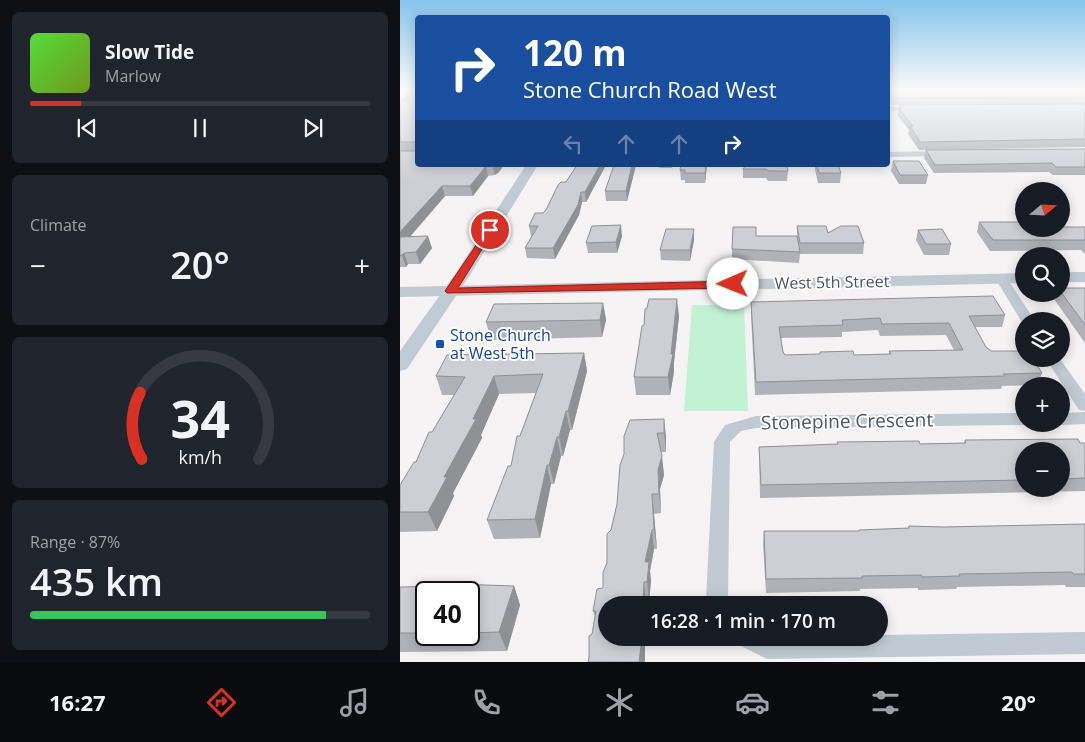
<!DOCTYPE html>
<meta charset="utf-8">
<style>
body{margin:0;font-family:"Open Sans",sans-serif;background:#20242c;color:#f1f3f6;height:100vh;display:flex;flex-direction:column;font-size:19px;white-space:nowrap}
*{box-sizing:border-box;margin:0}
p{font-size:16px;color:#9ea1a6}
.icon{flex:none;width:28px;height:28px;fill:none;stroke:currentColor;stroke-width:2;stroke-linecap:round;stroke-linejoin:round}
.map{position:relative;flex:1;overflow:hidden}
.panel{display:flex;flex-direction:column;gap:12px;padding:12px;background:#0d0f14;width:400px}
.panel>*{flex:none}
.guide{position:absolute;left:15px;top:15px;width:475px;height:152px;border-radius:5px;box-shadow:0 2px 12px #0003;background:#1a4fa0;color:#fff;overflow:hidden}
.needle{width:32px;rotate:71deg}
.tools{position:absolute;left:615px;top:182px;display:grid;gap:10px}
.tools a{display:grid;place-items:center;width:55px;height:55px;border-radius:50%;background:#171b24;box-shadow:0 2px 12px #0003;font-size:25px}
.speed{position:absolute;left:15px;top:581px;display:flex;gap:10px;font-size:25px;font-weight:700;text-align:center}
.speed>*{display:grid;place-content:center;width:65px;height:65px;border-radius:50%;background:#171b24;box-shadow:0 2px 12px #0003;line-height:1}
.speed .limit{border:2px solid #111;border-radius:8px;background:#fff;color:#111}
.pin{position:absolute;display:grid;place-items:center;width:42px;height:42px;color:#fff;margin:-21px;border:2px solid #fff;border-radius:50%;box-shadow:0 1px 5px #0007}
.me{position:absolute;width:55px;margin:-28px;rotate:269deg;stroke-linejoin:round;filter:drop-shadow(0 0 4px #0008)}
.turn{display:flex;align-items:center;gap:18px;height:105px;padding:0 25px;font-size:22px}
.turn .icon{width:65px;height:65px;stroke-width:2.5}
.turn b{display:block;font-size:35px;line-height:42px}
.lanes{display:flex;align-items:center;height:48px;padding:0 25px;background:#0003;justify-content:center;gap:25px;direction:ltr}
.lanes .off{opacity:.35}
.big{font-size:38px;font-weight:600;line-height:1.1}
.panel .widget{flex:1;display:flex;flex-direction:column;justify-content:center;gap:8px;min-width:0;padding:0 18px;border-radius:8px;background:#20242c}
.panel .dial{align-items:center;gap:0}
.dial svg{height:130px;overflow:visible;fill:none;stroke:#363941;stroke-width:7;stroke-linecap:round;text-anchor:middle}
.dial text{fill:#f1f3f6;stroke:none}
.song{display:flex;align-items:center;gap:15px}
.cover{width:60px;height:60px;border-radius:8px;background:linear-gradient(135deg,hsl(110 70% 55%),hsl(80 70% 35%))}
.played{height:5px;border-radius:2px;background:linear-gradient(90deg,#d93025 15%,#363941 15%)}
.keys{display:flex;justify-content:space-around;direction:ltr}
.heat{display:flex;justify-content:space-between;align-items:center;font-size:28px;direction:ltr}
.charge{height:8px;border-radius:4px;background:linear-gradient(90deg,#34c759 87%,#363941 0)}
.trip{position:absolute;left:198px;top:596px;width:290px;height:50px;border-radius:25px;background:#171b24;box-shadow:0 2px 12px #0003;font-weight:600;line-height:50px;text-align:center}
.tabs{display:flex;height:80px;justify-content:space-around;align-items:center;background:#090b0e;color:#9ea1a6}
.tabs .icon{width:35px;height:35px}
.tabs .active{color:#d93025}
.tabs b{font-size:22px;color:#f1f3f6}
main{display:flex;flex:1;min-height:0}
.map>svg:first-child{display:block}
.green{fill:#c3f1d5}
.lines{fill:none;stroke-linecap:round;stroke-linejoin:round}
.minor{fill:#c1cad2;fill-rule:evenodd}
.tertiary{fill:#c1cad2;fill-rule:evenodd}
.secondary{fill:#c1cbd6;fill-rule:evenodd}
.wall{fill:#b0b2b7;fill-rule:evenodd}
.shaded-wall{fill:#909195}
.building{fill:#cdcfd5;stroke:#909195;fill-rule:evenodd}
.route{fill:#d93025;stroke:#8d1f18}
.transit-dot{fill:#1a4fb4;stroke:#fff;stroke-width:2}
.labels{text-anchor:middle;stroke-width:4;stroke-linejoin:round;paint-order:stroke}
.street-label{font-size:16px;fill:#4a5661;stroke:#fff}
.transit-label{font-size:16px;fill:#164399;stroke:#fff;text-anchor:start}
.near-street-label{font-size:19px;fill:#4a5661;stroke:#fff}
</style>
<main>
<section class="panel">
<div class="widget">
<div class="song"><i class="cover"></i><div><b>Slow Tide</b><p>Marlow</p></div></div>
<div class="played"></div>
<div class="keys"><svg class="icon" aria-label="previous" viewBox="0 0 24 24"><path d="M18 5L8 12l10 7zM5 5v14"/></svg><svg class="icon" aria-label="pause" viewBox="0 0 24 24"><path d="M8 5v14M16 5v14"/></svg><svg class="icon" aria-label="next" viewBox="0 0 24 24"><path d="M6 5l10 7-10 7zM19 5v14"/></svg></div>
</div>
<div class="widget"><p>Climate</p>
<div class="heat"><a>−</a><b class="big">20°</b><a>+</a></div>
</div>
<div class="widget dial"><svg viewBox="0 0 100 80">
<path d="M14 69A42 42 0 1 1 86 69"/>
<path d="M14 69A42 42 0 0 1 13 28" stroke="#d93025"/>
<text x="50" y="56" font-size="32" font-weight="700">34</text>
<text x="50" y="72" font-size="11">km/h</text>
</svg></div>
<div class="widget"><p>Range · 87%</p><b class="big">435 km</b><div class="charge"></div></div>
</section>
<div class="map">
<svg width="685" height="662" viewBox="0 0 685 662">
<rect width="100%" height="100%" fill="#f5f3f3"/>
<polygon class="green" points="292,305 344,305 348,411 284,411"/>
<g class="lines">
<g class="minor">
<polygon points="10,89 18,90 0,103 0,98"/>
<polygon points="488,107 516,107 520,109 516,111 489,111"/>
<polygon points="544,151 547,152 547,156 488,157 488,152"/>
<polygon points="601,274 605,275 635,321 624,321 623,324 595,278"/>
<polygon points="646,359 660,359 685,394 685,411 679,410"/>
<polygon points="685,412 685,424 661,425 658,424 661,424 661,413"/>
<polygon points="624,413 624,424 627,424 624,425 356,428 341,431 330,442 328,598 331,605 309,605 306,600 314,442 325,425 356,416"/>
<polygon points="685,632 685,654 367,659 341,646 338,638 479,638 479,635"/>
</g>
<g class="tertiary">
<rect x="661" y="272" width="24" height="10"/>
<polygon points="624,273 624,283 0,297 0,287"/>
</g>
<polygon class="secondary" points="126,165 138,165 70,275 7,369 0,371 0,351 55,274"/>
</g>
<g class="wall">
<polygon points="488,89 685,89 685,147 519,150 508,134 509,130 498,116 499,105 653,104 492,105 488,100"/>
<polygon points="0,103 104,165 99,172 95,175 88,176 73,196 45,196 10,237 32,248 20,264 8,264 6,267 0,267"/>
<polygon points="685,149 685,175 653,175 649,172 534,173 524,158 526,150"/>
<polygon points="493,161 528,175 526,184 499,184 491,171"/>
<polygon points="177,165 206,165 186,202 182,202 179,215 155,259 127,258 125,248 132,236 131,236 129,226 146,210 166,182"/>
<polygon points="214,165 236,165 227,201 206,201 205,191"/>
<polygon points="248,165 273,165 272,168 261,168"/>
<polygon points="307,165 305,183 285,183 285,180 281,180 280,170"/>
<polygon points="346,165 388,171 387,181 368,181 366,178 343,178 343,169"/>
<polygon points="415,165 438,165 441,173 440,183 418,183 415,170"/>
<polygon points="579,222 624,229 685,227 685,254 681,250 590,251 577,232"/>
<polygon points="397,226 464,243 463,254 400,254 399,263 332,259 332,249 356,236 397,236"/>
<polygon points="518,230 551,244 549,255 524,255 516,240"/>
<polygon points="222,236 217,253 188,253 186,243"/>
<polygon points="294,240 290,261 261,260 260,250"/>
<polygon points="661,288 685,288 685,343 654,299 656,294 661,294"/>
<path d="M 351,302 L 605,315 L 602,327 L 575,327 L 586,347 L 591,351 L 642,373 L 638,385 L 602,386 L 601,389 L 355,395 L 351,314 ZM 478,330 L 480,336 L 546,335 L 554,350 L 489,351 L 489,354 L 454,355 L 420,352 L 420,354 L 385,355 L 383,352 L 381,338 L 442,337 L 442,332 Z"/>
<polygon points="203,303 206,320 202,337 91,340 86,322"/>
<polygon points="279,316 274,362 274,372 270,395 236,395 234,377"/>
<polygon points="184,353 187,371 172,430 170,430 163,456 161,456 154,484 151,484 140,538 94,539 87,520 111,466 120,436 136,393 99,394 81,435 82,438 53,493 54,496 37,531 0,532 0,485 16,462 32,432 54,395 42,395 36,376"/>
<polygon points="264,419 266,438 266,452 261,452 264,475 260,489 261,513 254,514 257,549 254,549 250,571 251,581 249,602 246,602 206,638 245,638 245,662 188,662 195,617 193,611 203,588 211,530 217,504 224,454"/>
<path d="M 565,440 L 685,443 L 685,491 L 360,498 L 359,447 L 437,444 L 437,442 L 520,444 L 564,443 ZM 624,451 L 661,451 L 661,489 L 624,489 Z"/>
<polygon points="685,524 685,587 666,587 665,585 557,587 556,589 518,590 518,588 460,589 460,591 366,593 363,544 364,531 459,531 459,530 508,528 509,526 544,527"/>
<path d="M 55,586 L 114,586 L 120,605 L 107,651 L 0,652 L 0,587 ZM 26,592 L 69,592 L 69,635 L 26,635 Z"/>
</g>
<g class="shaded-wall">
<polygon points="92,165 104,165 99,172 95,175"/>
<polygon points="200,165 206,165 186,202 185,192"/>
<polygon points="232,165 236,165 227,201 226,191"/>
<polygon points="306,165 307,165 305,183 305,173"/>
<polygon points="86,166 88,176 73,196 70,186"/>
<polygon points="42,186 45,196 0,248 0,232"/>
<polygon points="181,192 182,202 179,215 155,259 153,248"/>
<polygon points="221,225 222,236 217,253 216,242"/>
<polygon points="294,229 294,240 290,261 290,250"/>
<polygon points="28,236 32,248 20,264 16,252"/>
<polygon points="4,253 8,264 6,267 2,255"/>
<polygon points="277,299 279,316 274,362 274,372 270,395 268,377"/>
<polygon points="203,303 206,320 202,337 200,320"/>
<polygon points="184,353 187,371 172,430 168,411"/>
<polygon points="94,376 99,394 81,435 82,438 53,493 54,496 37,531 28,512 44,477"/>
<polygon points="166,411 170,430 163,456 159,437"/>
<polygon points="264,419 266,438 266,452 264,433"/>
<polygon points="157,437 161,456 154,484 149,465"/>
<polygon points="262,456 264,475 260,489 261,513 259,494 258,470"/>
<polygon points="147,465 151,484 140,538 135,519"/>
<polygon points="252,494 254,514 257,549 254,529"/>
<polygon points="252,530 254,549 250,571 251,581 249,602 245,562"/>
<polygon points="244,582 246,602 246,605 243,605"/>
<polygon points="114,586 120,605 107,651 99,632"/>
<polygon points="242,638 245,638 245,662 239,662"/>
</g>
<g class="building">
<polygon points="488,89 685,89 685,97 493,98 488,91"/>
<polygon points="18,90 18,165 93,165 86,166 70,186 42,186 0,232 0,151 16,151 17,143 15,142 0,142 0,103"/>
<polygon points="685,104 685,139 520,142 510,126 513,126 499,109 501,109 499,105"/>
<polygon points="685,149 685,167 656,167 652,163 535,165 526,150"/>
<polygon points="493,161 519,161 528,175 500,175"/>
<polygon points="177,165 200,165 185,192 181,192 178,205 153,248 125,248 138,226 129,226 135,213 143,213 146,210 158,185 161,182 166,182"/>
<polygon points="214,165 232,165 226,191 205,191"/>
<polygon points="281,165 306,165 305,173 285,173 285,170 280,170"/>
<polygon points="346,165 387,165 388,171 369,171 366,169 343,169"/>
<polygon points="417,165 438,165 441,173 419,173"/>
<polygon points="579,222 624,222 624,229 661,229 661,227 685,227 685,240 593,240"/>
<polygon points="221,225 216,242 186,243 192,226"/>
<polygon points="397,226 426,226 428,233 441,226 458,226 464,243 400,243"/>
<polygon points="333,227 356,227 356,236 397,236 400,252 332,249"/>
<polygon points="266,229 294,229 290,250 260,250"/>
<polygon points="542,229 551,244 526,244 518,230"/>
<polygon points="28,236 16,252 4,253 2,255 0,256 0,237"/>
<polygon points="661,288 685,288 685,325 661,292"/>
<path d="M 593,296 L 605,315 L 569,316 L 586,347 L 591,351 L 624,351 L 624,359 L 633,359 L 642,373 L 603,374 L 605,376 L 356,382 L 351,302 ZM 480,318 L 482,324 L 549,323 L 563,350 L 489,351 L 491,354 L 454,355 L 453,351 L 420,352 L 420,354 L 385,355 L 383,352 L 379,327 L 443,325 L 442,320 Z"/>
<polygon points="249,299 277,299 271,354 273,354 268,377 234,377 242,326 244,325 245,309 247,308"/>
<polygon points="203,303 200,320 86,322 94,304"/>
<polygon points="184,353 168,411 166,411 159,437 157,437 149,465 147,465 135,519 87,520 108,466 111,466 117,436 120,436 143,374 94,376 73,419 76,419 44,477 47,477 28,512 0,512 0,485 14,462 16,462 29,432 32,432 65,377 36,376 47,355"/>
<polygon points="264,419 264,433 257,433 262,456 258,470 259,494 252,494 254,529 252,530 245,562 249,562 247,582 244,582 243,605 206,605 206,638 242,638 239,662 188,662 189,658 189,636 192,634 196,611 193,611 197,589 203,588 203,572 207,563 207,534 211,530 217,504 220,465 224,454 224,436 230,420"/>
<polygon points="678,439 680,443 685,443 685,478 661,479 661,451 624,451 624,480 361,485 359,447 438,444 437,442 519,441 520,444 566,443 565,440"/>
<polygon points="685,524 685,574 673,574 672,572 559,574 560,576 522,577 521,575 462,576 462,578 366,579 364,531 459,531 459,530 509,528 509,526 544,527"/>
<polygon points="56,584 114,586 99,632 69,633 69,592 26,592 26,633 0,633 0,587 55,586"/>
</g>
<linearGradient id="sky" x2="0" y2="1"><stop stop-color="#85c3ea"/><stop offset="0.49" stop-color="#fafafa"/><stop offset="1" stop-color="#fafafa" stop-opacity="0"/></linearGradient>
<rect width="685" height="182" fill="url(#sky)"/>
<polygon class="route" points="90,228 94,230 58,288 333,281 339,284 333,288 47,293 45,291 87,229"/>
<rect class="transit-dot" x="35" y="339" width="10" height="10" rx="2.5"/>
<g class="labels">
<g class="street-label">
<text transform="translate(432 282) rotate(-1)" y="6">West 5th Street</text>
</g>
<g class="transit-label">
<text x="50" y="341">Stone Church<tspan x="50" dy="18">at West 5th</tspan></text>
</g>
<g class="near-street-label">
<text transform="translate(447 421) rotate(-1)" y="7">Stonepine Crescent</text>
</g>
</g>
</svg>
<div class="tools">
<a><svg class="needle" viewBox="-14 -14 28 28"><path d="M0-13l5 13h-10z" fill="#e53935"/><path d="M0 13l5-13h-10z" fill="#9ea1a6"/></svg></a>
<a><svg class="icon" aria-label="search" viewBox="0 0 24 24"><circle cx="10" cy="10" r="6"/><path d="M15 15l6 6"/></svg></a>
<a><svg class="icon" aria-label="layers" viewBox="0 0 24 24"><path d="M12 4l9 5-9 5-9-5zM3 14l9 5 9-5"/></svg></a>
<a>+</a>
<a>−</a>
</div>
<div class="speed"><div class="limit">40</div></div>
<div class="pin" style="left:90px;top:230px;background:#d93025"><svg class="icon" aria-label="arrive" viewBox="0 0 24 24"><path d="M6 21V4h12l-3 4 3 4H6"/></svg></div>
<svg class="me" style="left:333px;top:284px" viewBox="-20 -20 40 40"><circle r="19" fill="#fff"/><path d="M0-13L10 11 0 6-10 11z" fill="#d93025"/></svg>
<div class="trip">16:28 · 1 min · 170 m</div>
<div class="guide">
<div class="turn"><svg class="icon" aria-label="right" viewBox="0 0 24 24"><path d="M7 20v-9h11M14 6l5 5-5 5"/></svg><div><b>120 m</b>Stone Church Road West</div></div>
<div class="lanes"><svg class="icon off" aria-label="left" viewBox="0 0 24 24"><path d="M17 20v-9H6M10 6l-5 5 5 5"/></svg><svg class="icon off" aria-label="ahead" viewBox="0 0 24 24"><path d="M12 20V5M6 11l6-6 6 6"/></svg><svg class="icon off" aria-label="ahead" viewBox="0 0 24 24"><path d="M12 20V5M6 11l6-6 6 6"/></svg><svg class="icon" aria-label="right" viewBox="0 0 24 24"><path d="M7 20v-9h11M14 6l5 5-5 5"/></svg></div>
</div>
</div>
</main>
<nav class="tabs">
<b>16:27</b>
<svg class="icon active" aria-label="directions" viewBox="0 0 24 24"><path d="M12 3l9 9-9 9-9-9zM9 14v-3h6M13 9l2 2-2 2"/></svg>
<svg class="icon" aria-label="music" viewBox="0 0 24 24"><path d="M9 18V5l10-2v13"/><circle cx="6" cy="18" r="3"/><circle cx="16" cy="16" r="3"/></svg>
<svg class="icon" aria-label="phone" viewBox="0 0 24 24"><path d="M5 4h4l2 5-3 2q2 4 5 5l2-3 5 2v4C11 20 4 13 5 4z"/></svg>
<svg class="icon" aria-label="climate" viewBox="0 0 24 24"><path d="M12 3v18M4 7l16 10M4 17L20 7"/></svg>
<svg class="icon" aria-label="car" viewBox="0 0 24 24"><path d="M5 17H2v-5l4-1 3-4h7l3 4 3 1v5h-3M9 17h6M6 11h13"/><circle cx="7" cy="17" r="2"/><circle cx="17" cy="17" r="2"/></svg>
<svg class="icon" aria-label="filters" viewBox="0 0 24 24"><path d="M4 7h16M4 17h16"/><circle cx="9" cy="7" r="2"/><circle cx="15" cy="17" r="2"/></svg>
<b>20°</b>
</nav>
